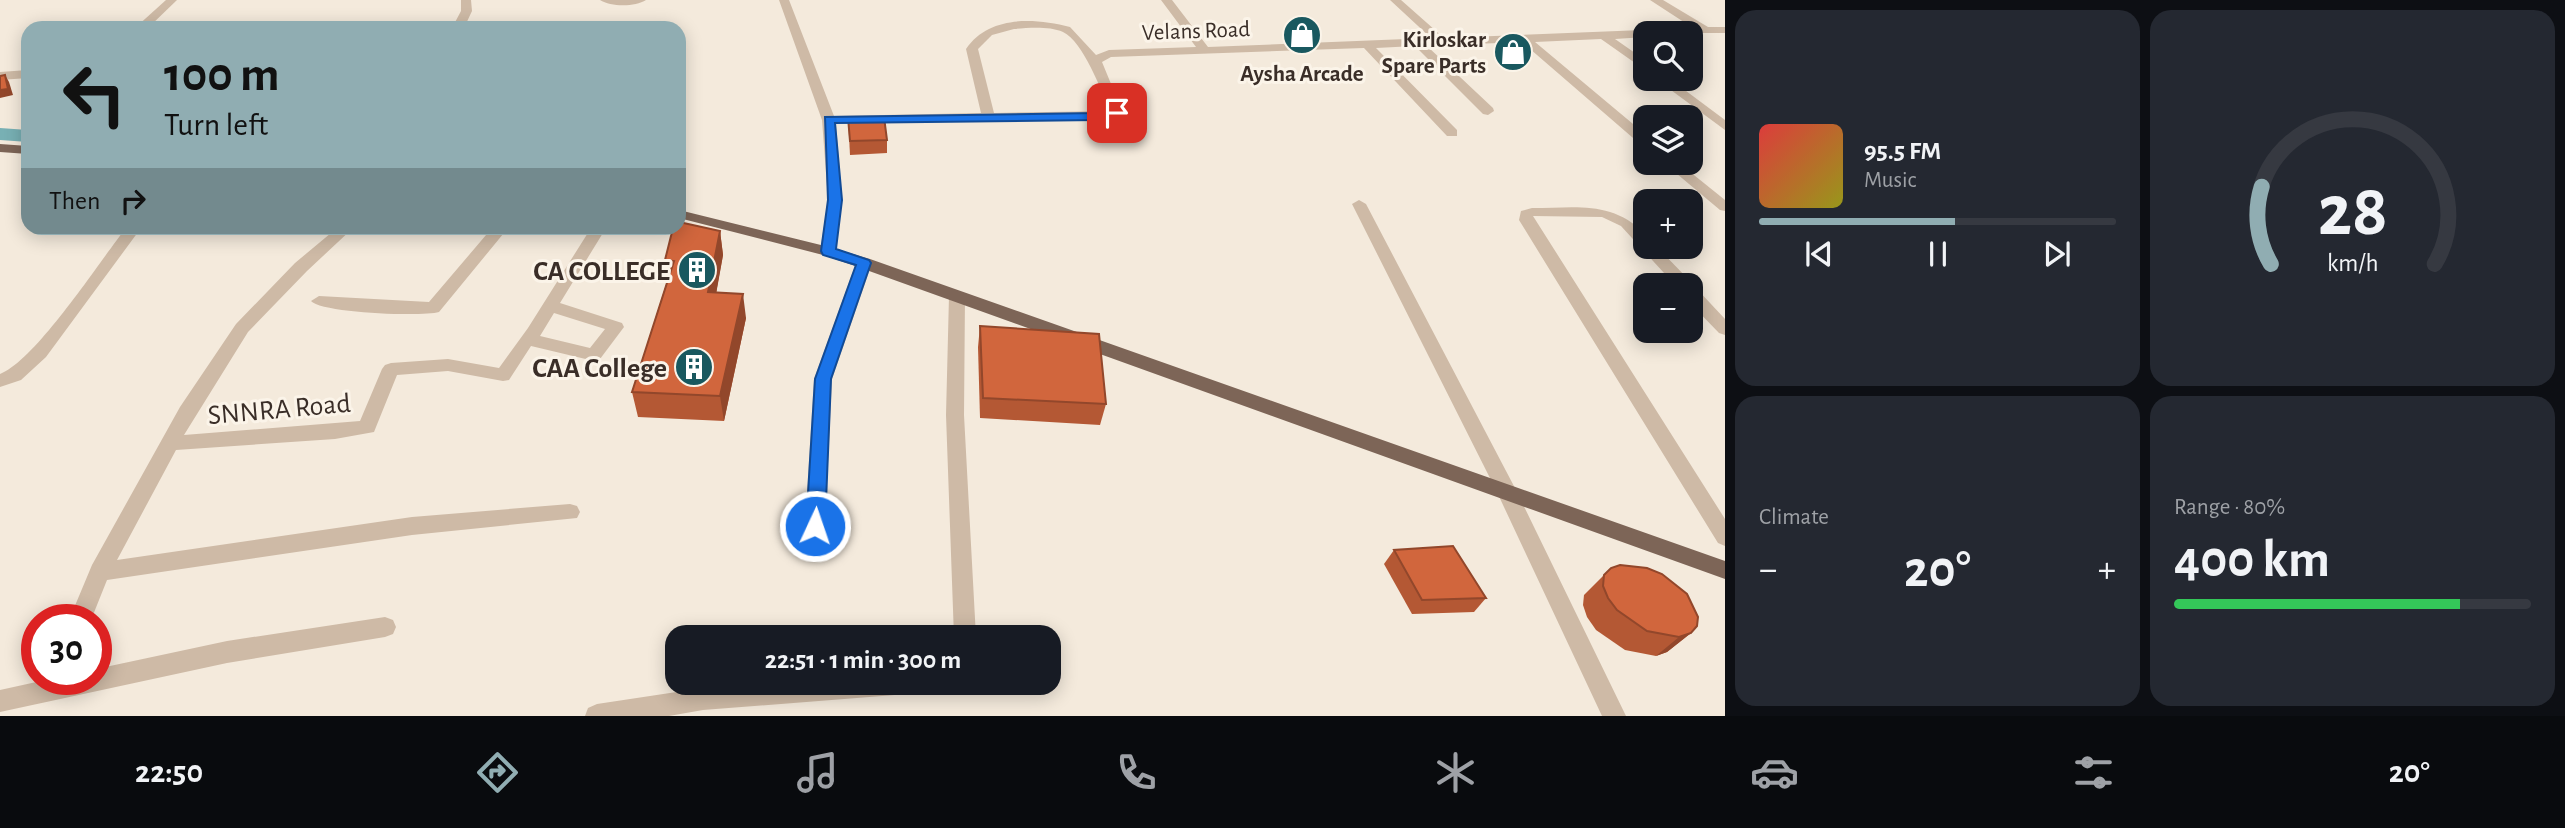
<!DOCTYPE html>
<meta charset="utf-8">
<style>
body{margin:0;font-family:"Alegreya Sans",sans-serif;background:#242831;color:#f1f3f6;height:100vh;display:flex;flex-direction:column;font-size:26px;white-space:nowrap}
*{box-sizing:border-box;margin:0}
p{font-size:23px;color:#9ea1a6}
.icon{flex:none;width:38px;height:38px;fill:none;stroke:currentColor;stroke-width:2;stroke-linecap:round;stroke-linejoin:round}
.map{position:relative;flex:1;overflow:hidden}
.drawer{display:flex;flex-direction:column;gap:10px;padding:10px;background:#0d0f14;width:840px}
.drawer>*{flex:none}
.guide{position:absolute;left:21px;top:21px;width:665px;height:214px;border-radius:21px;box-shadow:0 4px 18px #0003;background:#90adb2;color:#111;overflow:hidden}
.buttons{position:absolute;left:1633px;top:21px;display:grid;gap:14px}
.buttons a{display:grid;place-items:center;width:70px;height:70px;border-radius:14px;background:#171b24;box-shadow:0 4px 18px #0003;font-size:35px}
.speed{position:absolute;left:21px;top:604px;display:flex;gap:14px;font-size:35px;font-weight:700;text-align:center}
.speed>*{display:grid;place-content:center;width:91px;height:91px;border-radius:50%;background:#171b24;box-shadow:0 4px 18px #0003;line-height:1}
.speed .limit{border:10px solid #d22;background:#fff;color:#111}
.pin{position:absolute;display:grid;place-items:center;width:60px;height:60px;color:#fff;margin:-30px;border-radius:14px;box-shadow:0 4px 10px #0006}
.me{position:absolute;width:77px;margin:-38px;rotate:3deg;stroke-linejoin:round;filter:drop-shadow(0 0 5px #0008)}
.turn{display:flex;align-items:center;gap:24px;height:147px;padding:0 28px;font-size:32px}
.turn .icon{width:91px;height:91px;stroke-width:2.5}
.turn b{display:block;font-size:49px;line-height:60px}
.then{display:flex;align-items:center;height:66px;padding:0 28px;background:#0003;gap:14px;font-size:26px}
.big{font-size:52px;font-weight:600;line-height:1.1}
.drawer .tile{flex:1;display:flex;flex-direction:column;justify-content:center;gap:10px;min-width:0;padding:0 24px;border-radius:21px;background:#242831}
.drawer .dial{align-items:center;gap:0}
.dial svg{height:182px;overflow:visible;fill:none;stroke:#363941;stroke-width:7;stroke-linecap:round;text-anchor:middle}
.dial text{fill:#f1f3f6;stroke:none}
.song{display:flex;align-items:center;gap:21px}
.cover{width:84px;height:84px;border-radius:10px;background:linear-gradient(135deg,hsl(0 70% 55%),hsl(60 70% 35%))}
.played{height:7px;border-radius:4px;background:linear-gradient(90deg,#90adb2 55%,#363941 55%)}
.keys{display:flex;justify-content:space-around;direction:ltr}
.heat{display:flex;justify-content:space-between;align-items:center;font-size:38px;direction:ltr}
.charge{height:10px;border-radius:5px;background:linear-gradient(90deg,#34c759 80%,#363941 0)}
.drawer .tiles{flex:1;display:grid;gap:10px;grid-template-columns:repeat(2,1fr)}
.trip{position:absolute;left:665px;top:625px;width:396px;height:70px;border-radius:21px;background:#171b24;box-shadow:0 4px 18px #0003;font-weight:600;line-height:70px;text-align:center}
.menu{display:flex;height:112px;justify-content:space-around;align-items:center;background:#090b0e;color:#9ea1a6}
.menu .icon{width:49px;height:49px}
.menu .current{color:#90adb2}
.menu b{font-size:32px;color:#f1f3f6}
main{display:flex;flex:1;min-height:0}
.map>svg:first-child{display:block}
.lines{fill:none;stroke-linecap:round;stroke-linejoin:round}
.canal{fill:#78b0b4;fill-rule:evenodd}
.minor{fill:#cebaa6;fill-rule:evenodd}
.major{fill:#7d6557;fill-rule:evenodd}
.wall{fill:#b45834}
.shaded-wall{fill:#92472b}
.building{fill:#d1663d;stroke:#92472b;stroke-width:2}
.route{fill:#1a73e8;stroke:#114b97;stroke-width:2}
.labels{text-anchor:middle;stroke-width:6;stroke-linejoin:round;paint-order:stroke}
.far-street-label{font-size:23px;fill:#3a2e28;stroke:#fbf4e9}
.far-poi-label{font-size:23px;font-weight:bold;fill:#3a2e28;stroke:#fbf4e9;text-anchor:end}
.poi-label{font-size:28px;font-weight:bold;fill:#3a2e28;stroke:#fbf4e9;text-anchor:end}
.street-label{font-size:28px;fill:#3a2e28;stroke:#fbf4e9}
</style>
<main>
<div class="map">
<svg width="1725" height="716" viewBox="0 0 1725 716">
<rect width="100%" height="100%" fill="#f4eadc"/>
<g class="lines">
<polygon class="canal" points="0,128 28,130 28,142 0,140"/>
<g class="minor">
<polygon points="166,0 177,0 148,28 135,28"/>
<polygon points="461,0 471,0 472,11 464,28 452,28 461,11"/>
<path d="M 600,0 L 646,0 C 635,7 611,7 600,0 Z"/>
<path d="M 779,0 L 789,0 L 834,116 L 981,113 L 966,49 C 989,15 1034,18 1070,27 L 1096,55 L 1109,50 L 1196,47 L 1161,0 L 1172,0 L 1208,47 L 1431,38 L 1390,0 L 1401,0 L 1444,38 L 1693,28 L 1650,0 L 1663,0 L 1708,27 L 1725,27 L 1725,33 L 1645,33 L 1645,37 L 1615,39 L 1645,60 L 1645,70 L 1601,39 L 1535,42 L 1645,134 L 1645,145 L 1640,144 L 1522,42 L 1427,46 L 1493,108 L 1494,111 L 1488,115 L 1483,114 L 1415,46 L 1376,48 L 1457,130 L 1457,136 L 1447,136 L 1364,48 L 1111,57 L 1102,62 L 1123,113 L 1112,119 L 836,124 L 842,200 L 836,251 L 828,256 L 820,251 L 828,200 L 822,120 ZM 1014,29 C 1028,28 1049,26 1063,32 C 1083,41 1102,92 1110,111 L 994,113 L 978,49 L 992,35 Z"/>
<polygon points="28,70 28,78 0,80 0,72"/>
<polygon points="1656,79 1670,79 1725,120 1725,130"/>
<polygon points="1664,163 1679,163 1725,200 1725,211 1720,210"/>
<polygon points="1359,200 1366,204 1516,490 1626,716 1602,716 1496,490 1352,204"/>
<path d="M 1532,208 C 1576,208 1612,200 1645,234 L 1645,247 L 1657,247 L 1690,281 L 1691,287 L 1696,288 L 1725,319 L 1725,335 L 1719,333 L 1690,303 L 1690,285 L 1675,285 L 1621,226 L 1602,217 L 1533,216 L 1725,519 L 1725,546 L 1718,543 L 1519,220 L 1521,211 Z"/>
<path d="M 126,228 L 141,228 L 46,357 L 21,380 L 0,387 L 0,374 C 36,360 99,262 126,228 Z"/>
<path d="M 337,228 L 353,228 L 307,271 L 248,332 L 184,435 L 360,421 L 382,369 L 385,365 L 391,363 L 448,359 L 499,368 L 528,328 L 591,228 L 606,228 L 560,303 L 622,323 L 624,327 L 600,359 L 594,361 L 531,346 L 509,380 L 503,381 L 448,371 L 397,375 L 376,427 L 374,432 L 335,439 L 176,450 L 117,560 L 412,517 L 570,504 L 577,506 L 580,512 L 577,518 L 412,535 L 107,580 L 91,620 L 69,620 L 92,565 L 180,407 L 236,324 L 295,263 ZM 554,313 L 605,329 L 590,348 L 540,336 Z"/>
<path d="M 492,228 L 508,228 L 439,312 C 422,317 321,313 311,301 L 319,296 L 429,302 Z"/>
<polygon points="864,258 872,263 832,379 825,526 822,532 815,535 808,532 805,526 814,379 856,263"/>
<polygon points="957,291 965,296 964,415 976,637 954,637 946,415 949,296"/>
<polygon points="385,617 393,620 396,627 393,634 385,637 227,663 0,712 0,690 50,679 96,679 96,669 227,641"/>
<polygon points="769,682 932,682 928,690 920,693 703,710 669,716 585,716 588,708 597,704 703,688"/>
</g>
<g class="major">
<polygon points="0,144 28,146 28,154 0,152"/>
<polygon points="679,210 833,248 870,259 1725,561 1725,579 858,267 823,255 679,218"/>
</g>
</g>
<g class="wall">
<polygon points="848,117 887,140 887,153 850,155"/>
<polygon points="720,231 723,255 716,293 746,318 724,421 638,417 632,392 668,278 665,260"/>
<polygon points="980,326 1106,404 1100,425 980,418 978,347"/>
<polygon points="1394,550 1486,598 1474,612 1412,614 1384,564"/>
<polygon points="1611,568 1691,633 1667,652 1656,656 1625,650 1596,630 1587,617 1583,605 1584,595"/>
</g>
<g class="shaded-wall">
<polygon points="5,75 9,82 13,95 0,98 0,90"/>
<polygon points="720,231 723,255 712,317 708,292"/>
<polygon points="743,294 746,318 724,421 720,396"/>
<polygon points="1691,633 1667,652 1656,656 1679,637"/>
</g>
<g class="building">
<polygon points="5,75 8,89 0,90 0,76"/>
<polygon points="848,117 884,117 887,140 850,141"/>
<polygon points="679,222 720,231 708,292 743,294 720,396 632,392 674,261 665,260 673,228 679,228"/>
<polygon points="980,326 1099,334 1106,404 983,398"/>
<polygon points="1453,546 1486,598 1422,600 1394,550"/>
<polygon points="1620,565 1647,568 1662,574 1687,594 1698,617 1697,626 1691,633 1679,637 1647,631 1617,610 1608,598 1603,586 1604,575 1611,568"/>
</g>
<polygon class="route" points="1117,109 1123,113 1121,115 1098,120 835,123 842,200 836,249 869,260 871,263 831,379 825,526 822,531 815,534 809,531 806,526 815,379 856,265 823,255 821,251 828,200 825,117 1098,113"/>
<defs>
<symbol id="shop-disc" viewBox="-11 -11 22 22"><circle r="9.5" fill="#19585f" stroke="#fbf4e9"/><path d="M-5-2.5h2.3a2.7 3.5 0 0 1 5.4 0H5L5.5 6h-11ZM-1.5-2.5h3a1.5 2.3 0 0 0-3 0Z" fill="#fff"/></symbol>
<symbol id="building-disc" viewBox="-11 -11 22 22"><circle r="9.5" fill="#19585f" stroke="#fbf4e9"/><path d="M-4-6H4V6H1V3H-1V6H-4ZM-2.5-4.3h1.7v1.8h-1.7ZM.8-4.3h1.7v1.8H.8ZM-2.5-1h1.7V.8h-1.7ZM.8-1h1.7V.8H.8Z" fill="#fff"/></symbol>
</defs>
<g fill-rule="evenodd">
<use href="#shop-disc" x="1280" y="13" width="44" height="44"/>
<use href="#shop-disc" x="1491" y="30" width="44" height="44"/>
<use href="#building-disc" x="675" y="248" width="44" height="44"/>
<use href="#building-disc" x="672" y="345" width="44" height="44"/>
</g>
<g class="labels">
<g class="far-street-label">
<text transform="translate(1196 30) rotate(-2)" y="8">Velans Road</text>
</g>
<g class="far-poi-label">
<text x="1486" y="47">Kirloskar<tspan x="1486" dy="26">Spare Parts</tspan></text>
<text x="1302" y="81" text-anchor="middle">Aysha Arcade</text>
</g>
<g class="poi-label">
<text x="670" y="280">CA COLLEGE</text>
<text x="667" y="377">CAA College</text>
</g>
<g class="street-label">
<text transform="translate(279 408) rotate(-5)" y="10">SNNRA Road</text>
</g>
</g>
</svg>
<div class="buttons">
<a><svg class="icon" aria-label="search" viewBox="0 0 24 24"><circle cx="10" cy="10" r="6"/><path d="M15 15l6 6"/></svg></a>
<a><svg class="icon" aria-label="layers" viewBox="0 0 24 24"><path d="M12 4l9 5-9 5-9-5zM3 14l9 5 9-5"/></svg></a>
<a>+</a>
<a>−</a>
</div>
<div class="speed"><div class="limit">30</div></div>
<div class="pin" style="left:1117px;top:113px;background:#d93025"><svg class="icon" aria-label="arrive" viewBox="0 0 24 24"><path d="M6 21V4h12l-3 4 3 4H6"/></svg></div>
<svg class="me" style="left:815px;top:526px" viewBox="-20 -20 40 40"><circle r="17" fill="#1a73e8" stroke="#fff" stroke-width="3"/><path d="M0-11L8 9 0 5-8 9z" fill="#fff"/></svg>
<div class="trip">22:51 · 1 min · 300 m</div>
<div class="guide">
<div class="turn"><svg class="icon" aria-label="left" viewBox="0 0 24 24"><path d="M17 20v-9H6M10 6l-5 5 5 5"/></svg><div><b>100 m</b>Turn left</div></div>
<div class="then">Then<svg class="icon" aria-label="right" viewBox="0 0 24 24"><path d="M7 20v-9h11M14 6l5 5-5 5"/></svg></div>
</div>
</div>
<section class="drawer">
<div class="tiles">
<div class="tile">
<div class="song"><i class="cover"></i><div><b>95.5 FM</b><p>Music</p></div></div>
<div class="played"></div>
<div class="keys"><svg class="icon" aria-label="previous" viewBox="0 0 24 24"><path d="M18 5L8 12l10 7zM5 5v14"/></svg><svg class="icon" aria-label="pause" viewBox="0 0 24 24"><path d="M8 5v14M16 5v14"/></svg><svg class="icon" aria-label="next" viewBox="0 0 24 24"><path d="M6 5l10 7-10 7zM19 5v14"/></svg></div>
</div>
<div class="tile dial"><svg viewBox="0 0 100 80">
<path d="M14 69A42 42 0 1 1 86 69"/>
<path d="M14 69A42 42 0 0 1 10 35" stroke="#90adb2"/>
<text x="50" y="56" font-size="32" font-weight="700">28</text>
<text x="50" y="72" font-size="11">km/h</text>
</svg></div>
<div class="tile"><p>Climate</p>
<div class="heat"><a>−</a><b class="big">20°</b><a>+</a></div>
</div>
<div class="tile"><p>Range · 80%</p><b class="big">400 km</b><div class="charge"></div></div>
</div>
</section>
</main>
<nav class="menu">
<b>22:50</b>
<svg class="icon current" aria-label="directions" viewBox="0 0 24 24"><path d="M12 3l9 9-9 9-9-9zM9 14v-3h6M13 9l2 2-2 2"/></svg>
<svg class="icon" aria-label="music" viewBox="0 0 24 24"><path d="M9 18V5l10-2v13"/><circle cx="6" cy="18" r="3"/><circle cx="16" cy="16" r="3"/></svg>
<svg class="icon" aria-label="phone" viewBox="0 0 24 24"><path d="M5 4h4l2 5-3 2q2 4 5 5l2-3 5 2v4C11 20 4 13 5 4z"/></svg>
<svg class="icon" aria-label="climate" viewBox="0 0 24 24"><path d="M12 3v18M4 7l16 10M4 17L20 7"/></svg>
<svg class="icon" aria-label="car" viewBox="0 0 24 24"><path d="M5 17H2v-5l4-1 3-4h7l3 4 3 1v5h-3M9 17h6M6 11h13"/><circle cx="7" cy="17" r="2"/><circle cx="17" cy="17" r="2"/></svg>
<svg class="icon" aria-label="filters" viewBox="0 0 24 24"><path d="M4 7h16M4 17h16"/><circle cx="9" cy="7" r="2"/><circle cx="15" cy="17" r="2"/></svg>
<b>20°</b>
</nav>
